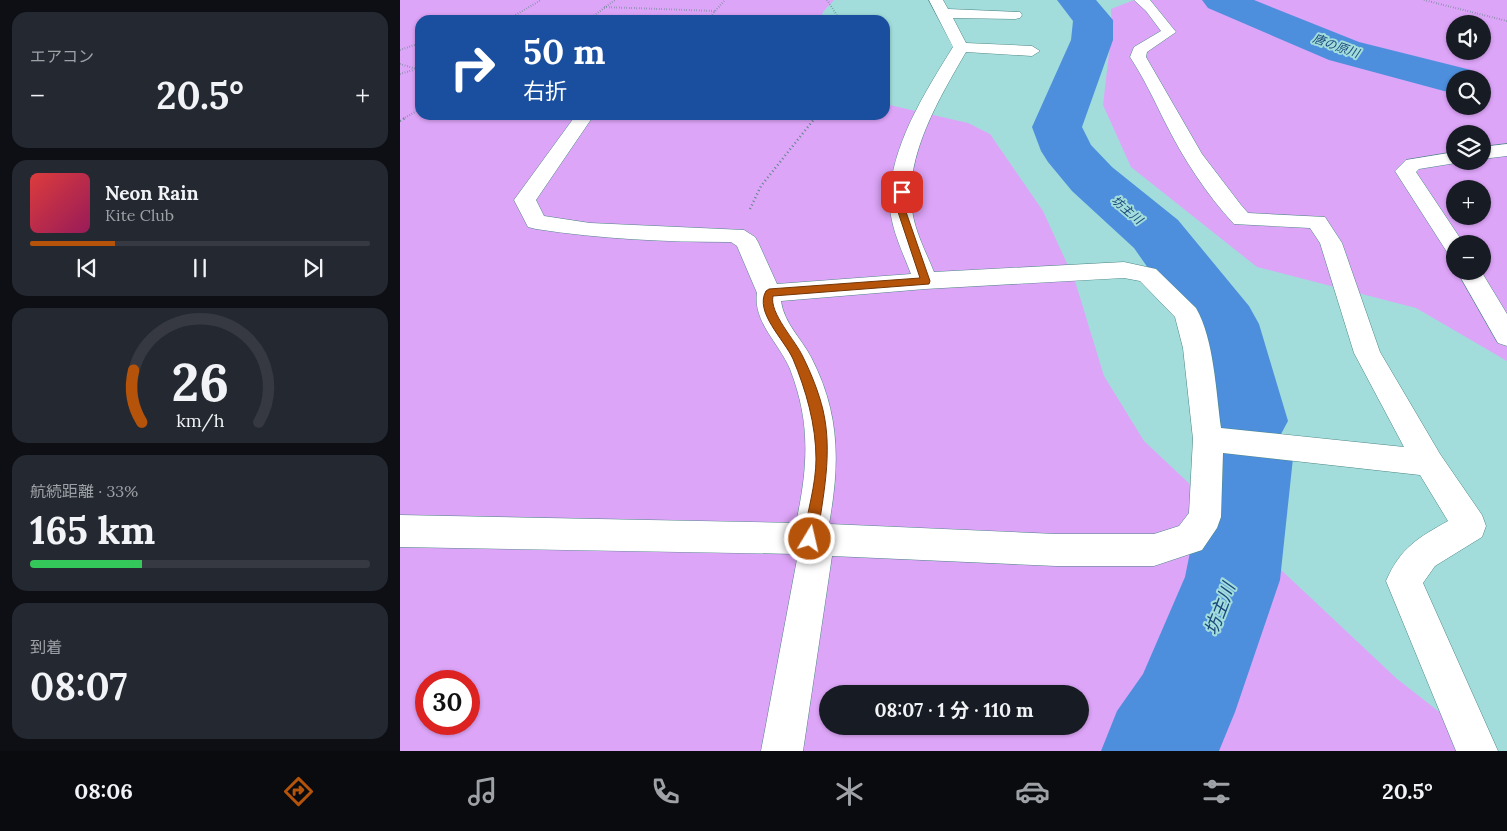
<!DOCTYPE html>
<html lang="ja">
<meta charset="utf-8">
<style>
body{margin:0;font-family:Lora,"Noto Sans JP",serif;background:#242831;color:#f1f3f6;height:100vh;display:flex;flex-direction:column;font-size:19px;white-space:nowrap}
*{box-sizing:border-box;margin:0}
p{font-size:16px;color:#9ea1a6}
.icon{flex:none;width:28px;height:28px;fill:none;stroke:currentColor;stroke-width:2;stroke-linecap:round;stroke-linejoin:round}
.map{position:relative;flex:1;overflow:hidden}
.drawer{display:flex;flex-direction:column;gap:12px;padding:12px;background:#0d0f14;width:400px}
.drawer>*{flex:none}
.banner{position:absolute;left:15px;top:15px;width:475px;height:105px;border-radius:15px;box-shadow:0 1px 4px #0004;background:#1a4fa0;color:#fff;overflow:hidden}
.controls{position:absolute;left:1046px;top:15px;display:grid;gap:10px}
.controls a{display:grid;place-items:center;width:45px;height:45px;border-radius:50%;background:#171b24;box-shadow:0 1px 4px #0004;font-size:25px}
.speed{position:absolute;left:15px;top:670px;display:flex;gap:10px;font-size:25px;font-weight:700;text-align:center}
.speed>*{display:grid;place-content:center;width:65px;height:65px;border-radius:50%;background:#171b24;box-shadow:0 1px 4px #0004;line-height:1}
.speed .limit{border:8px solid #d22;background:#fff;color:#111}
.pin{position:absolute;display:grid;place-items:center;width:42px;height:42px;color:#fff;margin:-21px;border-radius:10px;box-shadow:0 2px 8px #0006}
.me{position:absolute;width:55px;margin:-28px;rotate:9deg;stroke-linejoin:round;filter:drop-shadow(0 0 4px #0008)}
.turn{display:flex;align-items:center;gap:18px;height:105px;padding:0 25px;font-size:22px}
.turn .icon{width:65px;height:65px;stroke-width:2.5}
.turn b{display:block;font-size:35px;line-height:42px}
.big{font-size:38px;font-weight:700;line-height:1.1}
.drawer .tile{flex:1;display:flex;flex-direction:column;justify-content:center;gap:8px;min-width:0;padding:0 18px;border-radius:15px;background:#242831}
.drawer .dial{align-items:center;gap:0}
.dial svg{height:130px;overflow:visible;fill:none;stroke:#363941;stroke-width:7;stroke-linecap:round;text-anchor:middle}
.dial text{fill:#f1f3f6;stroke:none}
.song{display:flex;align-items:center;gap:15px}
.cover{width:60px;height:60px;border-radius:8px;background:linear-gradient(135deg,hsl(0 70% 55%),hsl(330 70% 35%))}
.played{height:5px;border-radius:2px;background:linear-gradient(90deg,#b45309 25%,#363941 25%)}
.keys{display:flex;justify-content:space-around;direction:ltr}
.heat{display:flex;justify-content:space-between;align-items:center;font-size:28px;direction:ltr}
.charge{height:8px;border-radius:4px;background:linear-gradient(90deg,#34c759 33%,#363941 0)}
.trip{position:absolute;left:419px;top:685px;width:270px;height:50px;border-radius:25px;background:#171b24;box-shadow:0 1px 4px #0004;font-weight:700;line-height:50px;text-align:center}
.dock{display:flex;height:80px;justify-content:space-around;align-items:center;background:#090b0e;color:#9ea1a6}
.dock .icon{width:35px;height:35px}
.dock .selected{color:#b45309}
.dock b{font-size:22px;color:#f1f3f6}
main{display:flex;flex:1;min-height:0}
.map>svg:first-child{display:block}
.green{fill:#dda5f8;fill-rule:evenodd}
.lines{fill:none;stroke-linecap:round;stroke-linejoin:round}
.river{fill:#4d8fdd;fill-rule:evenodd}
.minor-casing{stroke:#4c8685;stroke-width:1}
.path-far1{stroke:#5c8584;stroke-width:2;stroke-dasharray:0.5 2;stroke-linecap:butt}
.path{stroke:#5c8584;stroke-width:2.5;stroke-dasharray:1 3;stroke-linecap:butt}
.minor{fill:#fff;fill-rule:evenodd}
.route{fill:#b45309;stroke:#753606}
.labels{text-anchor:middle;stroke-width:4;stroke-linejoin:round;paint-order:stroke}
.far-water-label{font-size:12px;font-style:italic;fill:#1b487b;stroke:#a2dddc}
.near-water-label{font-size:18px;font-style:italic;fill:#1b487b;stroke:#a2dddc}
</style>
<main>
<section class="drawer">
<div class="tile"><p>エアコン</p>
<div class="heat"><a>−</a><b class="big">20.5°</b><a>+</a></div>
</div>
<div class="tile">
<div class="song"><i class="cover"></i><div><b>Neon Rain</b><p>Kite Club</p></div></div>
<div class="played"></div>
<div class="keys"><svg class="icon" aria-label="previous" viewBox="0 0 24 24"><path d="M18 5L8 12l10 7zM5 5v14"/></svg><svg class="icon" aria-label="pause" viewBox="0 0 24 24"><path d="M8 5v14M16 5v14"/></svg><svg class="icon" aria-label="next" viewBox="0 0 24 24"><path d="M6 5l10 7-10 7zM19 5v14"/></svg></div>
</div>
<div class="tile dial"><svg viewBox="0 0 100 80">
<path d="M14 69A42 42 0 1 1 86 69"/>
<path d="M14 69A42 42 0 0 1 9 37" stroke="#b45309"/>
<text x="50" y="56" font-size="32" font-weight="700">26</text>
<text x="50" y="72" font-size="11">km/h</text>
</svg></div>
<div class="tile"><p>航続距離 · 33%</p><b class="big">165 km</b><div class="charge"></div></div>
<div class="tile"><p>到着</p><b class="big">08:07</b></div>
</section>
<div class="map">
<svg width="1107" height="751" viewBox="0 0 1107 751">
<rect width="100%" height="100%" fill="#a2dddc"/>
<g class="green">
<path d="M 0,0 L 434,0 L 423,12 L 420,20 L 20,20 L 20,115 L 485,115 L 485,104 L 568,123 L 590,134 L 643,211 L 675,281 L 704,376 L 744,441 L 996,678 L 1089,751 L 0,751 ZM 26,681 L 69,681 L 69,724 L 26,724 ZM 428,694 L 680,694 L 680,726 L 428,726 Z"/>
<path d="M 734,0 L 1107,0 L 1107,361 L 1016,308 L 857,267 L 731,167 L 703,105 L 712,27 L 711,9 ZM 1055,24 L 1082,24 L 1082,51 L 1055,51 ZM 1055,79 L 1082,79 L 1082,106 L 1055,106 ZM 1055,134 L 1082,134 L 1082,161 L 1055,161 ZM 1055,189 L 1082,189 L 1082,216 L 1055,216 ZM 1055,244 L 1082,244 L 1082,271 L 1055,271 Z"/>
</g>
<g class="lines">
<g class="river">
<polygon points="657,0 696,0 713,20 713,40 682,127 691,145 712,167 778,220 849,306 859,324 888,421 881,434 893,458 880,580 835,712 819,751 701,751 717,711 743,674 785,577 809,458 818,440 808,421 790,328 734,248 672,191 648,162 641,151 632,127 671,40 673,21"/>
<polygon points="802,0 854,0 959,42 1071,70 1077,79 1055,79 1055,94 929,60 808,8"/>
</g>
<defs>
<g id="minor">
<path d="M 529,0 L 543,0 L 548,9 L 620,12 L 622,15 L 620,18 L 615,19 L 553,18 L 566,43 L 632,46 L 640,51 L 632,56 L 566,52 C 540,97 504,156 512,210 C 515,232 526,252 534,272 L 724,262 L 756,269 L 796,308 C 814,339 816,392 821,428 L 1004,447 L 954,353 L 920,243 L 910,228 L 834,224 C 806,194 783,158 765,122 C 754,100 744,78 730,57 L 734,47 L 761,31 L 746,11 L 734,0 L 750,0 L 776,32 L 747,52 L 746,57 L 802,154 L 841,205 L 848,213 L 925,217 L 942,243 L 980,352 L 1040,454 L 1082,515 L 1086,526 L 1082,537 L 1035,566 L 1023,583 L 1098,751 L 1056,751 L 986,581 C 1001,547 1018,538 1048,521 L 1020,475 L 823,453 L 821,517 L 817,528 L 802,550 L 754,566 L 656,566 L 432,556 L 403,751 L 361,751 L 398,554 L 0,547 L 0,515 L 396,523 C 408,467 411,423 390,369 C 379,343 353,322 357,293 L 337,246 L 331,242 C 265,242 201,239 136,229 L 128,227 L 114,200 L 176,115 L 194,115 L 136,200 L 144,216 L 190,223 L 344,230 L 355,237 L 358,242 L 377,284 L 511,274 C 503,253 492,231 490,208 C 487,151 524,94 553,47 ZM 724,278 L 740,281 L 775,317 L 783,348 L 793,439 L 789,513 L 779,526 L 754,534 L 656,534 L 429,524 C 440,463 440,413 411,357 C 401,338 384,323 381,301 L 525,289 Z"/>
<polygon points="1107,144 1107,156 1082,159 1082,147"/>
<polygon points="1055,152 1055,161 1062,162 1019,169 1016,172 1064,244 1055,244 1055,254 1047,252 995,171 1006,160"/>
<polygon points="1057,271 1081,271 1107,314 1107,346 1098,343"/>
</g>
</defs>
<use href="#minor" class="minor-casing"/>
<g class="path-far1">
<polyline points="427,0 440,20"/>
<polyline points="1024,0 1107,21"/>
<polyline points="204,7 315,11"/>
<polyline points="107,20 141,0"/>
<polyline points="188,20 215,0"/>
<polyline points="307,20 325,0"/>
<polyline points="0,50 20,43"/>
<polyline points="0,64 20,70"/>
<polyline points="0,74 13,70"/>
<polyline points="3,119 20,109"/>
<polyline points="414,119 418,115"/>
</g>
<g class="path">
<polyline points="0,121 5,118"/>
<polyline points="350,209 361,186 415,118"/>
</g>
<use href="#minor" class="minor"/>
</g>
<path class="route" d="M 502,189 L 507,192 L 505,209 L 530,281 L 529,284 L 373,296 C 369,313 396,341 403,357 C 411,373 419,393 423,410 C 433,453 423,496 417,539 L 415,544 L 410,545 L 405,544 L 403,539 C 407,513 416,485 416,459 C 416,425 406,390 393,359 C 384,339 354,312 366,291 L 369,289 L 520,278 L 497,209 L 498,192 Z"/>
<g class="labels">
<g class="far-water-label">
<text transform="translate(936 46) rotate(20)" y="4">唐の原川</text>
<text transform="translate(727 210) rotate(40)" y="4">坊主川</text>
</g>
<g class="near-water-label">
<text transform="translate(820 609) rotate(-69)" y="6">坊主川</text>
</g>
</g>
</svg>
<div class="controls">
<a><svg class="icon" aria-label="sound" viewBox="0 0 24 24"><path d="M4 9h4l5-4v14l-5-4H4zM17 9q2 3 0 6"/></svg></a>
<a><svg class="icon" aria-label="search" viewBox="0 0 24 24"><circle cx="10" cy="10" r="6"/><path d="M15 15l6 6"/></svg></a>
<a><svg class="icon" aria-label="layers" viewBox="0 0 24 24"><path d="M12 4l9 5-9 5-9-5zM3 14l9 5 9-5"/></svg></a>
<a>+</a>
<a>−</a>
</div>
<div class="speed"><div class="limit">30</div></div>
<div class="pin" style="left:502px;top:192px;background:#d93025"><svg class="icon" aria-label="arrive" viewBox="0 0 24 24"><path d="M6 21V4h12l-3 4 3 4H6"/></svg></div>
<svg class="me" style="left:410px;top:539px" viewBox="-20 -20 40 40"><circle r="17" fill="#b45309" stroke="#fff" stroke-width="3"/><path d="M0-11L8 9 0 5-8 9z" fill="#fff"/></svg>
<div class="trip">08:07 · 1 分 · 110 m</div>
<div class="banner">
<div class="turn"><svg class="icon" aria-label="right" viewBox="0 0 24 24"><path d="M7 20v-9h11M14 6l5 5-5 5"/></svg><div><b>50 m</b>右折</div></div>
</div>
</div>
</main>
<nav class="dock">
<b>08:06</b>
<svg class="icon selected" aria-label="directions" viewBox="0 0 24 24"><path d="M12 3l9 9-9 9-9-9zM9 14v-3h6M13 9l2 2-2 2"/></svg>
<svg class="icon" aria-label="music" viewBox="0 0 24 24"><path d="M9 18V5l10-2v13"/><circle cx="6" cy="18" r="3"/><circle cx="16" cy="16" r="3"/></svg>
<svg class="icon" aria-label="phone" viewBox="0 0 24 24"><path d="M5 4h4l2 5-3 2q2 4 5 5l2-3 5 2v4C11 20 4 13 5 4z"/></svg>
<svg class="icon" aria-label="climate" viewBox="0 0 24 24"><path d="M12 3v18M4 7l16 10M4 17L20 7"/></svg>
<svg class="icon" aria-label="car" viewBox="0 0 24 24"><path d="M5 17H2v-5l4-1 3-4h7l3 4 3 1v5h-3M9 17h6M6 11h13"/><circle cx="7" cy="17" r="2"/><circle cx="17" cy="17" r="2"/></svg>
<svg class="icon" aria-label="filters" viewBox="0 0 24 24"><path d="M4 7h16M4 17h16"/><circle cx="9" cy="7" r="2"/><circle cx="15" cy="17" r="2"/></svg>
<b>20.5°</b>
</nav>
